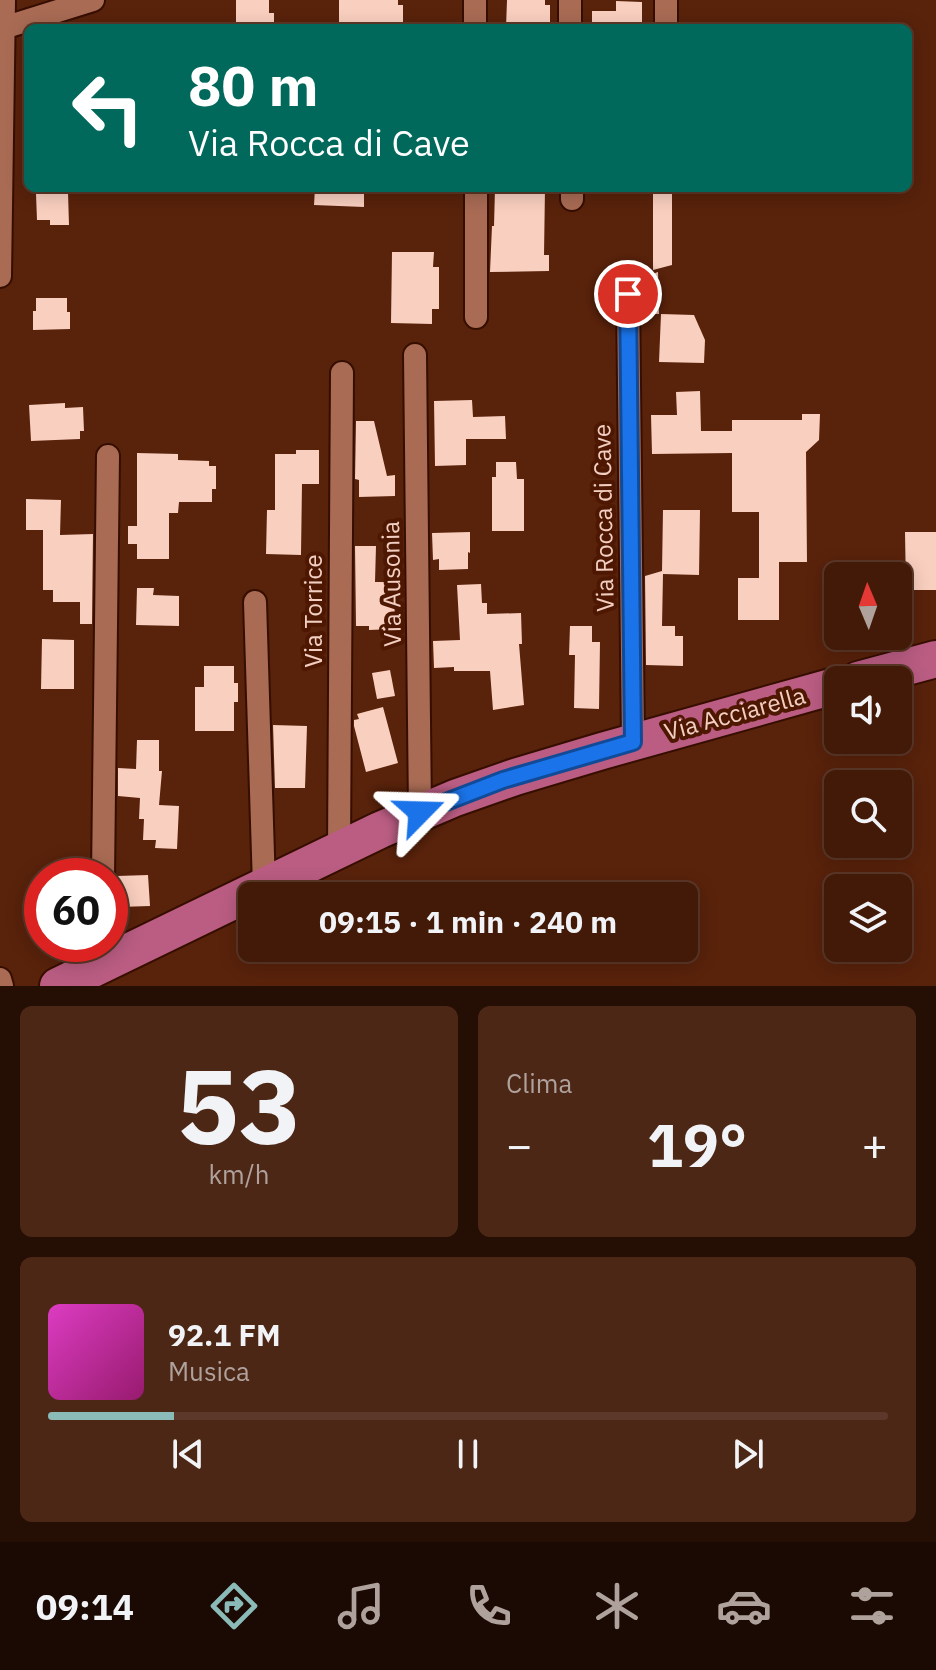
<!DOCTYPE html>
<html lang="it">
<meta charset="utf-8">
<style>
body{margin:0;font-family:"IBM Plex Sans",sans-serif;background:#4d2716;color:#f1f3f6;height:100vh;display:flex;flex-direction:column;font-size:30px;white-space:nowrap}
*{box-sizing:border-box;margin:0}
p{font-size:26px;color:#afa19c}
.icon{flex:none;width:44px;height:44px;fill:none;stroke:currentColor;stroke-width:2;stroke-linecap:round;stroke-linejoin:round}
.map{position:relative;height:986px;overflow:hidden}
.side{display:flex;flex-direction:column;gap:20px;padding:20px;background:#250e04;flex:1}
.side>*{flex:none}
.hud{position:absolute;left:24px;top:24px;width:888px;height:168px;border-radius:12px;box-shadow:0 4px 20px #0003,0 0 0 2px #5b3829;background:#00695c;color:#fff;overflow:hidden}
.needle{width:52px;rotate:358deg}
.fabs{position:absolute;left:824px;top:562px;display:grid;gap:16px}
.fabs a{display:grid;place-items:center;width:88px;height:88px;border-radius:12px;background:#431a08;box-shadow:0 4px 20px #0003,0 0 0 2px #5b3829;font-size:40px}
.speed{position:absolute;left:24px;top:858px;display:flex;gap:16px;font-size:40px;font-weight:700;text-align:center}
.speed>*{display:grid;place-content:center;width:104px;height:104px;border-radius:50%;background:#431a08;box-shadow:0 4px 20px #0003,0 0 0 2px #5b3829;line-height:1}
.speed .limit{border:12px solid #d22;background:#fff;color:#111}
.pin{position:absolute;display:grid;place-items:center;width:68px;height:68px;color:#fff;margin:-34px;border:4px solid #fff;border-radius:50%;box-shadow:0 2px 8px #0007}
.me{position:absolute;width:88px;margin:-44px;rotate:68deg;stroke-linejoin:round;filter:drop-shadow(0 0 6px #0008)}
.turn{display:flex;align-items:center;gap:28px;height:168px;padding:0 32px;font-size:36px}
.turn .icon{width:104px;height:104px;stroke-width:2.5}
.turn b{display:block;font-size:56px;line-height:68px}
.big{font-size:60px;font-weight:700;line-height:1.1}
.side .tile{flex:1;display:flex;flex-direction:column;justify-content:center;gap:12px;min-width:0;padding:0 28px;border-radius:12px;background:#4d2716}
.side .dial{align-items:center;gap:0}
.dial b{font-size:104px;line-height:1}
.song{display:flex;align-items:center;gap:24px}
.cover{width:96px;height:96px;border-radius:12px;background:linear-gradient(135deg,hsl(310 70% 55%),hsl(320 70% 35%))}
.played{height:8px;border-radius:4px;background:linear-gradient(90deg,#8bbbb9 15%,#5b3829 15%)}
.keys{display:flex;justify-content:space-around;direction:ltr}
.heat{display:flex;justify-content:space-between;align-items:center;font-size:44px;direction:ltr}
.side .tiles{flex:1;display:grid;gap:20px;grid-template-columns:1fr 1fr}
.tile:last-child{grid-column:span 2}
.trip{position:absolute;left:238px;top:882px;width:460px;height:80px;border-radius:12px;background:#431a08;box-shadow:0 4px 20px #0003,0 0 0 2px #5b3829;font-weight:700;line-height:80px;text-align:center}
.menu{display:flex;height:128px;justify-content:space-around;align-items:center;background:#1b0a03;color:#afa19c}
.menu .icon{width:56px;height:56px}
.menu .active{color:#8bbbb9}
.menu b{font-size:36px;color:#f1f3f6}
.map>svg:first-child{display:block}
.building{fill:#f9cfbf}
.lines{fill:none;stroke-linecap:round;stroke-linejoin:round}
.street-casing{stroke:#360e00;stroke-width:26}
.primary-casing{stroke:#360e00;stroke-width:40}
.street{stroke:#a96b54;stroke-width:22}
.primary{stroke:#bb5d83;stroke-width:36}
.route-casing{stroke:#114b97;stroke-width:20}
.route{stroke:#1a73e8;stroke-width:14}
.labels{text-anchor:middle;stroke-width:8;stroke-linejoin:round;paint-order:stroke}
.street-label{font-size:24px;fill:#f2cfc2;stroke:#4d1701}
</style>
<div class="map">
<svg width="936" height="986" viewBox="0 0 936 986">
<rect width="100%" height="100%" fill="#59220b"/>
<g class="building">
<polygon points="236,0 269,0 269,13 274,13 274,28 236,28"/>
<polygon points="339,0 398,0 398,5 403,5 403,24 381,23 381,28 339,28"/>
<polygon points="507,0 545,0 545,5 550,5 550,28 506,28"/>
<polygon points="616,1 642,2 642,28 592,28 592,11 616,11"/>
<polygon points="40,188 65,188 65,192 68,192 69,225 50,225 50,220 37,220 36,194 40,194"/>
<polygon points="315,188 364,188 364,207 314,205"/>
<polygon points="495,188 545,188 544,255 549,255 549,271 490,272 492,226 494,226"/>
<polygon points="653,188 672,188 672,265 653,270"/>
<polygon points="392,252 434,252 433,267 439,267 439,309 432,309 432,324 391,323"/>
<polygon points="658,272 659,314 642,314 640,288 632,281"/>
<polygon points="36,298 67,298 67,312 70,312 70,329 33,330 33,311 36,311"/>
<polygon points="661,314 694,315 705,340 704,363 659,362"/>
<polygon points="700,391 701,431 732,431 732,420 802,420 802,414 820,414 819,440 806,452 807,562 779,562 779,620 738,620 738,578 759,578 759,512 732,512 732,453 652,454 651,415 677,415 676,392"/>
<polygon points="472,400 473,417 505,416 506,439 466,439 466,465 435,466 434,401"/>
<polygon points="65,403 65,408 83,407 84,431 80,431 80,439 31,441 29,405"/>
<polygon points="356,421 374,421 387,476 395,475 395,496 359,497 359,480 355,479"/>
<polygon points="296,450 319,450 319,484 302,484 301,555 266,554 267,510 275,510 275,454 296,454"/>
<polygon points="137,453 178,454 178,460 209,461 209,466 216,466 216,489 212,489 212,502 179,502 178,513 169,513 169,559 137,559 137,544 128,544 128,526 137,526"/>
<polygon points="496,462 516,462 517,479 524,479 524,531 492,531 492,477 496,477"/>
<polygon points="26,499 61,500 60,535 93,534 92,624 80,624 80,602 53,602 53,590 43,590 43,530 26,530"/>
<polygon points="663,510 700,510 699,575 663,574 662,626 675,626 675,636 683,636 683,666 646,665 645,576 662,571"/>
<polygon points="470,532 470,553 468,552 468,569 439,570 439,559 433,560 432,533"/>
<polygon points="905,532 936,532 936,590 906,590"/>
<polygon points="355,546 376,546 375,582 394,582 395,629 369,630 369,626 356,626"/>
<polygon points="481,584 482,603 487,603 487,614 521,613 522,644 519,644 524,705 493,710 490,671 454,671 454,667 434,668 433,641 460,640 457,585"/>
<polygon points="137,588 154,588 153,595 179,596 179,626 136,625"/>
<polygon points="570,626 592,626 592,642 600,642 599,709 574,708 575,655 569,655"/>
<polygon points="42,639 74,640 74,689 41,689"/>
<polygon points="204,666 234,666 234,683 238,683 238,702 234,702 234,731 195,731 195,687 204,687"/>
<polygon points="390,670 395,696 377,699 372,673"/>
<polygon points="383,707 398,763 366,772 354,726 354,720 359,719 357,714"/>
<polygon points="273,725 307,726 305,788 275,788"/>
<polygon points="137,740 159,740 159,771 162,771 159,805 179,806 177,849 155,848 156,840 143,840 144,819 139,819 140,798 118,796 118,768 136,769"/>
<polygon points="148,875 150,906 119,907 119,896 114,895 114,890 112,891 112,887 115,882 117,876"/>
</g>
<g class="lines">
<defs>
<g id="street">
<polyline points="475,0 475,28"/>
<polyline points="570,0 570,28"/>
<polyline points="666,0 666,28"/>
<polyline points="3,28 93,0"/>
<polyline points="476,188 476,317"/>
<polyline points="572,188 572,199"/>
<polyline points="0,276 4,0"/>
<polyline points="628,294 633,742"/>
<polyline points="415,355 420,812"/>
<polyline points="255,602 264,886"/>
<polyline points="339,849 342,373"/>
<polyline points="103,876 108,456"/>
<polyline points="0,979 2,986"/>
</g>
<g id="primary">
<polyline points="858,680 936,659"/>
<polyline points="58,986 380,830 455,798 515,777 602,751 838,685"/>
</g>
</defs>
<use href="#street" class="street-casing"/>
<use href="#primary" class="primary-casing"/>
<use href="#street" class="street"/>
<use href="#primary" class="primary"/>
</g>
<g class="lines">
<defs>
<polyline id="route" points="420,812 503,780 633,742 628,294"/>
</defs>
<use href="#route" class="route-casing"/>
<use href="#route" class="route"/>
</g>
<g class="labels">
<g class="street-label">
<text transform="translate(604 518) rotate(-91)" y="8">Via Rocca di Cave</text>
<text transform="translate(392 584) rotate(-91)" y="8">Via Ausonia</text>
<text transform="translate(314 611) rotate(-90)" y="8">Via Torrice</text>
<text transform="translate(735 714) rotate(-15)" y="8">Via Acciarella</text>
</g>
</g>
</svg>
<div class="fabs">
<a><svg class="needle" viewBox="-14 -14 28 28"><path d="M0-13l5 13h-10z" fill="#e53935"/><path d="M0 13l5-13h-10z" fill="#afa19c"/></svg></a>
<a><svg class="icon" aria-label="sound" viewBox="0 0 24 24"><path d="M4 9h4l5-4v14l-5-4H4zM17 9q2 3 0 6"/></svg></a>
<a><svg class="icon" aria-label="search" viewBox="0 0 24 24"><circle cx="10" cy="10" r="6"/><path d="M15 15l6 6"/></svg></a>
<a><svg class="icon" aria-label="layers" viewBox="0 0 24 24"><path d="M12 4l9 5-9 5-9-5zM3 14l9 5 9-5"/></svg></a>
</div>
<div class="speed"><div class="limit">60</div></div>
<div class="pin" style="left:628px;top:294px;background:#d93025"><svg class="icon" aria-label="arrive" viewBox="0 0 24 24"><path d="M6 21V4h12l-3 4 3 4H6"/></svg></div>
<svg class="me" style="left:420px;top:812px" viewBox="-20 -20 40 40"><path d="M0-17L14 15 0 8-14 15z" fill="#1a73e8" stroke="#fff" stroke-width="4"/></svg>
<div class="trip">09:15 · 1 min · 240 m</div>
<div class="hud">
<div class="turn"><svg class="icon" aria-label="left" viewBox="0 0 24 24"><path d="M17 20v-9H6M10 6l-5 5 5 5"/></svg><div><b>80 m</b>Via Rocca di Cave</div></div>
</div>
</div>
<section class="side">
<div class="tiles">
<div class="tile dial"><b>53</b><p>km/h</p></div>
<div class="tile"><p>Clima</p>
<div class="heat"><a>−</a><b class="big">19°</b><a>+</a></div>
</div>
<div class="tile">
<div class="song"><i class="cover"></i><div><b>92.1 FM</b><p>Musica</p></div></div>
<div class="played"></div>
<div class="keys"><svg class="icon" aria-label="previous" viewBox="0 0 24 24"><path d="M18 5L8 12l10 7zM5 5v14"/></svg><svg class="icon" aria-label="pause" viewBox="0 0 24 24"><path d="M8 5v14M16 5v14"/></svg><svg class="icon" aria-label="next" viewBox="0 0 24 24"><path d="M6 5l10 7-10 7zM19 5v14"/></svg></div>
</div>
</div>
</section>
<nav class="menu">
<b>09:14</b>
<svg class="icon active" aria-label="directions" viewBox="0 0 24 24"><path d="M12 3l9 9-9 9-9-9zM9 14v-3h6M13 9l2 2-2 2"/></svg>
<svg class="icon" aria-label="music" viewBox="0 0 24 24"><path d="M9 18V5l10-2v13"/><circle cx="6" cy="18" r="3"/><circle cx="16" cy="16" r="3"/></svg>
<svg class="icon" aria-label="phone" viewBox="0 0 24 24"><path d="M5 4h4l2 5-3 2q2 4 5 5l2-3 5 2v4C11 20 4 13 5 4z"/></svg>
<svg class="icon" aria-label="climate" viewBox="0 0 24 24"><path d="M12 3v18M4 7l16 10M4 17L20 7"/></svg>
<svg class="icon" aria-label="car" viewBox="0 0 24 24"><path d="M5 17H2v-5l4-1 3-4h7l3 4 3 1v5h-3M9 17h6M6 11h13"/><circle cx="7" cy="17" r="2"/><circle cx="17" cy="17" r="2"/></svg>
<svg class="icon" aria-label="filters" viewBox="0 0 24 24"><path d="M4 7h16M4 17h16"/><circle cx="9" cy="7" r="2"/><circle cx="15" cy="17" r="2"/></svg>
</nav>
